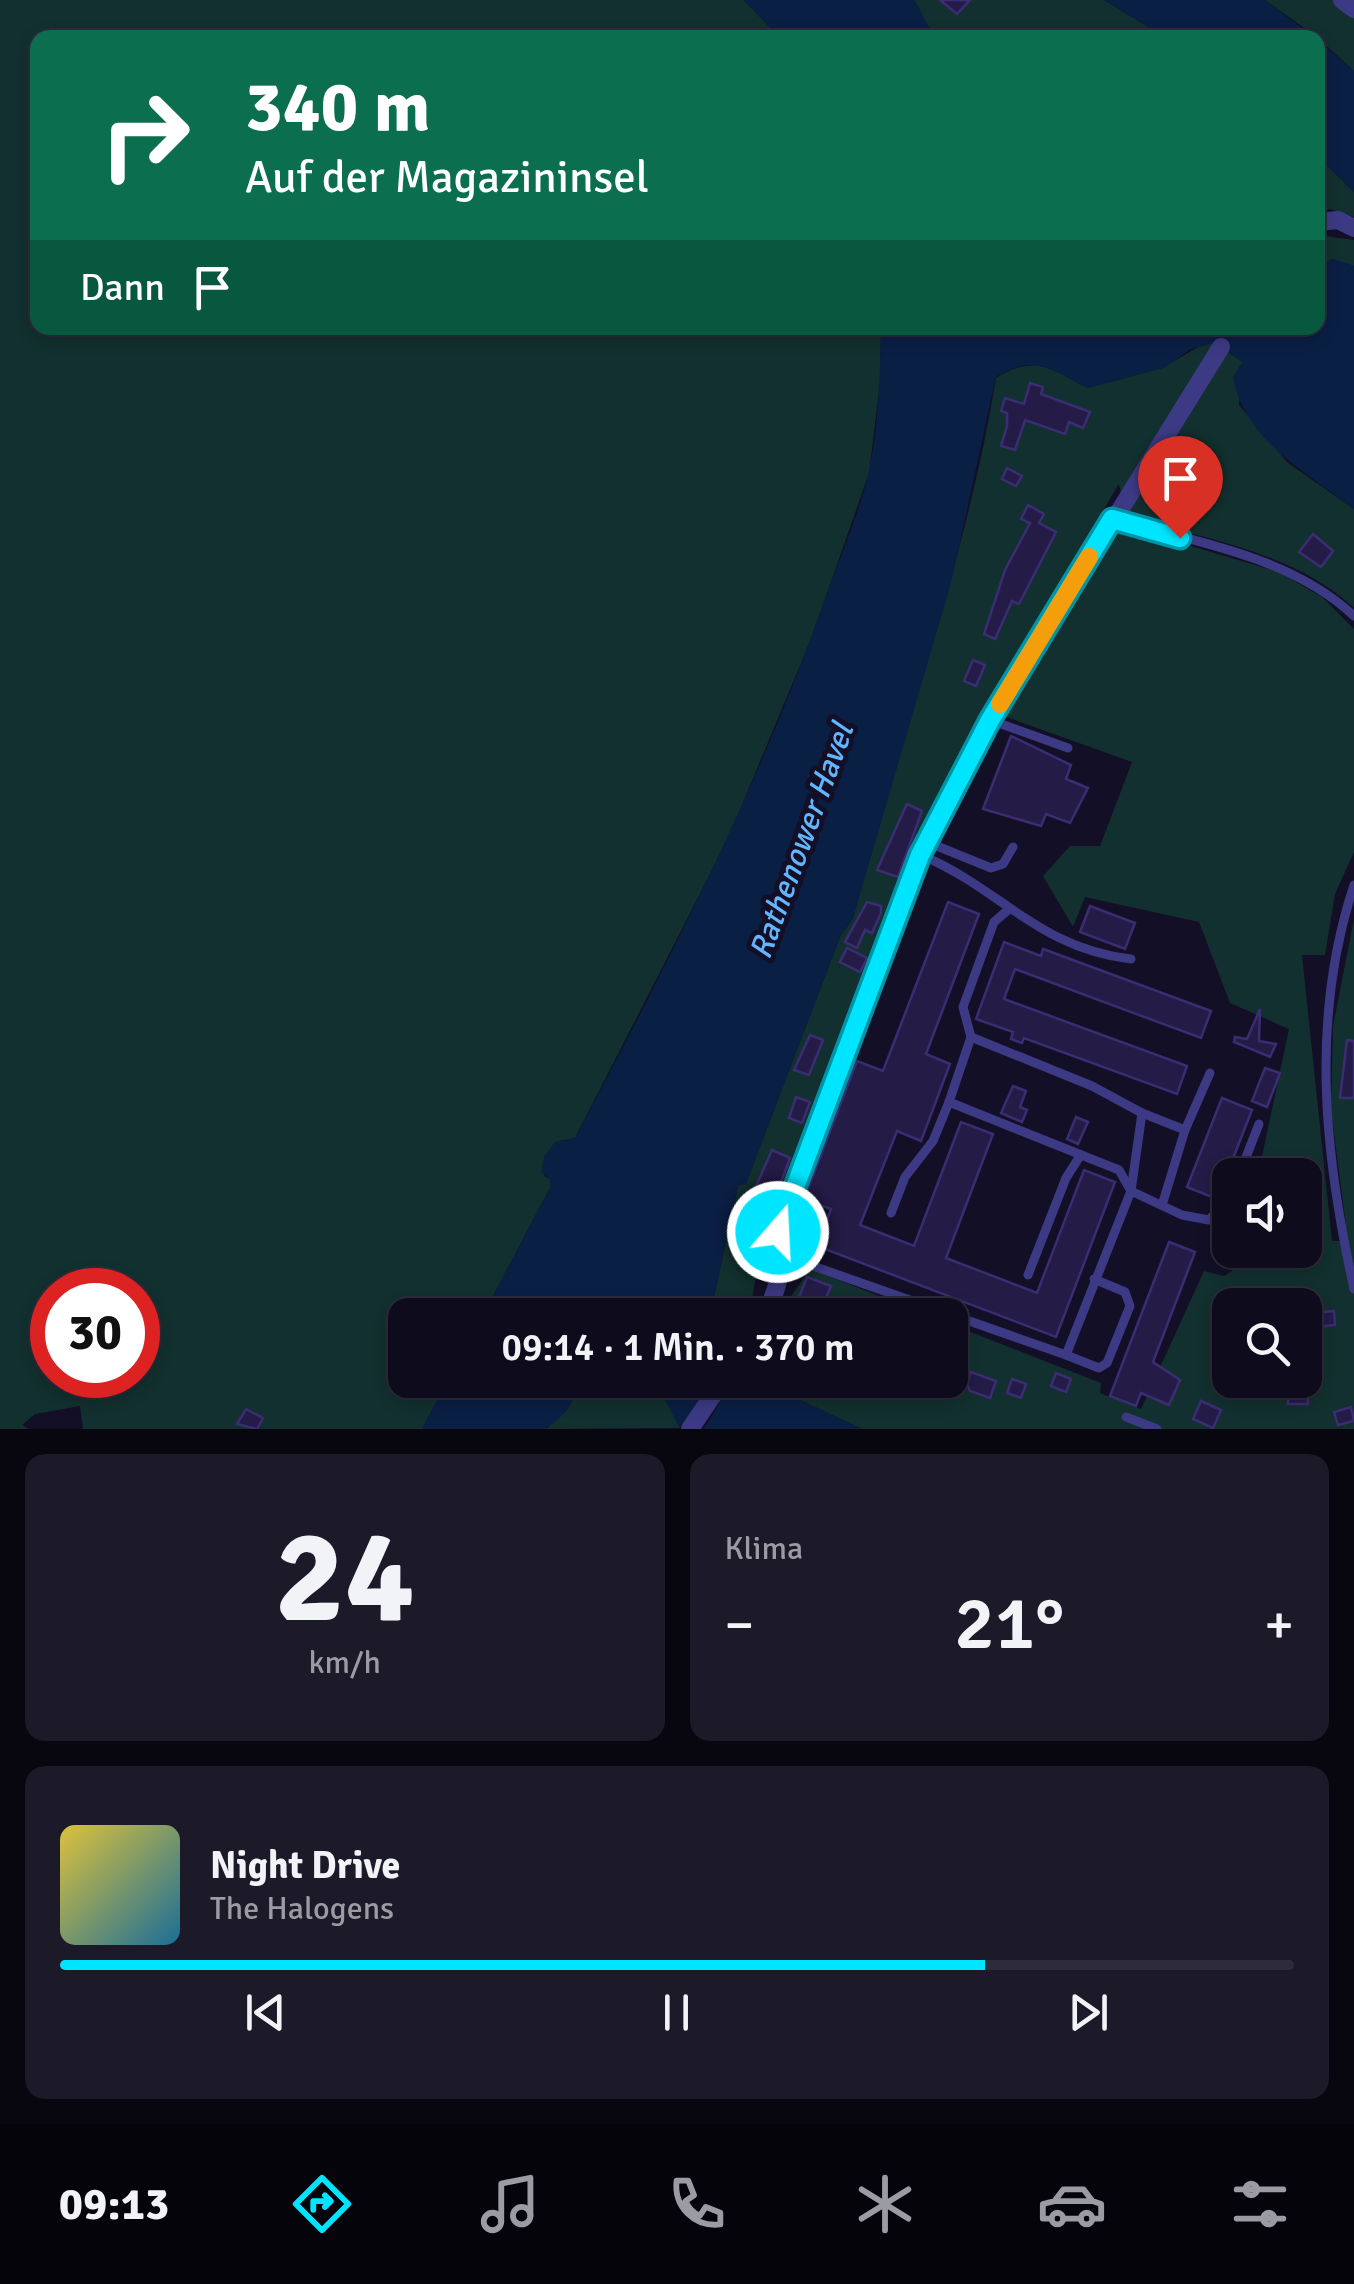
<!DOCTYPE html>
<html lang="de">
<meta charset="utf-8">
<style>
body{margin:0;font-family:Signika,sans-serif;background:#1c1929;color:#f1f3f6;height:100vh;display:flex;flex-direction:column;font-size:38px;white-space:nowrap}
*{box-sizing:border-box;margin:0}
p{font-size:32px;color:#9b9ba3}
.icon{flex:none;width:55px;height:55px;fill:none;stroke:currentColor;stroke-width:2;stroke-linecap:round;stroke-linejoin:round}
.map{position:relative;height:1429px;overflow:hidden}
.details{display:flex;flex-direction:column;gap:25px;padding:25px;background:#08060f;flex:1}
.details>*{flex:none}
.top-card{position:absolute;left:30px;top:30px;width:1295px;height:305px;border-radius:20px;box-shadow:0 5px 15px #0003,0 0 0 2px #2e2b3b;background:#0b6e4f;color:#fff;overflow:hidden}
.controls{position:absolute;left:1212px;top:1158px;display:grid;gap:20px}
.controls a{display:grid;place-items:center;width:110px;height:110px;border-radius:20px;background:#0e0b1c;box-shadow:0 5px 15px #0003,0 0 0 2px #2e2b3b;font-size:50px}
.speed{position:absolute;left:30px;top:1268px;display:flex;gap:20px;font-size:50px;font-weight:700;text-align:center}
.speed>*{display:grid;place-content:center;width:130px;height:130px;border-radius:50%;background:#0e0b1c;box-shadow:0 5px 15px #0003,0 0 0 2px #2e2b3b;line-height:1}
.speed .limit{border:15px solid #d22;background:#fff;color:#111}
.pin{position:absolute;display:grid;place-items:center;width:85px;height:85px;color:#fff;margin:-102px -42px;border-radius:50% 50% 50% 0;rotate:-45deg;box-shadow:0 0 10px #0007}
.pin .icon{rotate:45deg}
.me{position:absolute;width:110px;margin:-55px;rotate:19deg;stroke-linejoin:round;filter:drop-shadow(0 0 8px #0008)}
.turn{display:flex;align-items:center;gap:35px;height:210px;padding:0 50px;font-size:45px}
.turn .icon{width:130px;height:130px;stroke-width:2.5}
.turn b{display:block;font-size:70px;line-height:85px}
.then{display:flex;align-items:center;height:95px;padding:0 50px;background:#0003;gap:20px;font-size:38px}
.big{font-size:75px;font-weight:600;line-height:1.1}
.details .widget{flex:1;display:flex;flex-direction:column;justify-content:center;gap:15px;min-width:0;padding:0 35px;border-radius:20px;background:#1c1929}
.details .dial{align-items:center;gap:0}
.dial b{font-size:130px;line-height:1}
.song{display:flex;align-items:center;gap:30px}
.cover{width:120px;height:120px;border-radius:15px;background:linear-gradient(135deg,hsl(50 70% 55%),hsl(200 70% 35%))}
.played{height:10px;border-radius:5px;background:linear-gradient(90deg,#00e5ff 75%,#2e2b3b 75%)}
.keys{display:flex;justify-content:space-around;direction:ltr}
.heat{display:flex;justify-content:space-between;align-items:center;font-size:55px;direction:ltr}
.details .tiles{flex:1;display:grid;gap:25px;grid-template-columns:1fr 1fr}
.widget:last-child{grid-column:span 2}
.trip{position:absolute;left:388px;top:1298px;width:580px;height:100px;border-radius:20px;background:#0e0b1c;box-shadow:0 5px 15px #0003,0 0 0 2px #2e2b3b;font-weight:600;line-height:100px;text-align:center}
.dock{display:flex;height:160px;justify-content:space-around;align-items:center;background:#06040b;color:#9b9ba3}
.dock .icon{width:70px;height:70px}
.dock .active{color:#00e5ff}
.dock b{font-size:45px;color:#f1f3f6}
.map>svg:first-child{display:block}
.green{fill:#12302f;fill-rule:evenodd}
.water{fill:#0a1f44}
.building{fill:#241b47;stroke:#3b2d73;stroke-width:2.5}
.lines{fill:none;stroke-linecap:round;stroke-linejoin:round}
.lane{stroke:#3d3a85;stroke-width:9}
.street{stroke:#3d3a85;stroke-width:18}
.route-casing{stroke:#0095a6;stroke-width:25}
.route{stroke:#00e5ff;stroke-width:18}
.slow{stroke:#f59e0b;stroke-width:18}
.labels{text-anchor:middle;stroke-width:10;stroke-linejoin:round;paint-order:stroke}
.water-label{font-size:32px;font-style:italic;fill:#62b6ff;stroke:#130f26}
</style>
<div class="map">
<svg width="1354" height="1429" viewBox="0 0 1354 1429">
<rect width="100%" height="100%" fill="#130f26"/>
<g class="green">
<path d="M 0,0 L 744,0 L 779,37 L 38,38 L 38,328 L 881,328 L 880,383 L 869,473 L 811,639 L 727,841 L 575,1138 L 559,1141 L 544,1176 L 550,1179 L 550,1188 L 483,1315 L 405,1315 L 405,1380 L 448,1380 L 422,1429 L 83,1429 L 80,1406 L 35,1414 L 22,1425 L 29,1429 L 0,1429 ZM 52,1290 L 138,1290 L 138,1375 L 52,1375 Z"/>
<polygon points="914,0 1104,0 1165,37 934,37"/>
<polygon points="1265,0 1334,0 1354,14 1354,71 1318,38"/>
<polygon points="1318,157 1354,192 1354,217 1330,209 1318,212"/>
<polygon points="1318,235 1354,240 1354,266 1332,259 1318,268"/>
<path d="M 1205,343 L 1215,343 L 1202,360 L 1213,369 L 1224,350 L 1243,362 L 1239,405 L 1288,463 L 1354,509 L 1354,608 C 1293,551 1204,539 1126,516 L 1119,484 L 971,730 L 919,832 L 760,1255 L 749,1315 L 719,1315 L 714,1297 L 738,1186 L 746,1183 L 840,937 L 853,918 C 899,737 966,563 996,378 C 1034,354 1052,369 1087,388 L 1162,368 Z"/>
<path d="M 1123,526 L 1279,572 L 1322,597 L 1354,629 L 1354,852 L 1335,894 L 1325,955 L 1302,955 L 1332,1241 L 1348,1241 L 1331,1110 L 1333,1026 L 1354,919 L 1354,1429 L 862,1429 L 758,1380 L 950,1380 L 950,1324 L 1101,1383 L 1100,1393 L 1141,1409 L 1204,1271 L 1224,1276 L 1244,1263 L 1242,1250 L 1305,1250 L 1305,1175 L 1258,1175 L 1289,1029 L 1230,1003 L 1199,922 L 1085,897 L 1073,927 L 1043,876 L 1070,846 L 1100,846 L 1132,762 L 1001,715 L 1109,537 ZM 1230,1305 L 1305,1305 L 1305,1380 L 1230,1380 Z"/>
<polygon points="810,1269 928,1315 778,1315"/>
<path d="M 571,1380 L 646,1380 L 664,1397 L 680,1428 L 546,1429 C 563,1414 579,1405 571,1380 Z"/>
</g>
<g class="water">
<polygon points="744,0 914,0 934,37 779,37"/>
<polygon points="1104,0 1265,0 1314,37 1165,37"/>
<polygon points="1318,40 1354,71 1354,192 1318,157"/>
<path d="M 1332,259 L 1354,266 L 1354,509 C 1306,472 1246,442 1233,378 L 1242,362 L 1215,343 L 1191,349 L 1163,368 L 1087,388 C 1052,369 1034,354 996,377 L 951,583 L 853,918 L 840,937 L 746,1184 L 738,1186 L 714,1296 L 719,1315 L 483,1315 L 550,1188 L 550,1179 L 541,1172 L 544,1157 L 555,1142 L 575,1138 C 669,961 761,783 827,593 C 841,554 860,512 869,471 C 879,424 880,375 881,328 L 1318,328 L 1318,268 Z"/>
<path d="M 448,1380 L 571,1380 C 580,1405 563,1414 546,1429 L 422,1429 Z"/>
<polygon points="646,1380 712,1380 680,1428 664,1398"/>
<polygon points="733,1380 758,1380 862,1429 704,1429"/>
</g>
<g class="building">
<polygon points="940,0 970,0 957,14"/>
<polygon points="1030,383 1043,387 1041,394 1090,412 1083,428 1069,422 1065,434 1025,420 1015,450 1001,446 1007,426 1007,413 1001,411 1005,398 1024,404"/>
<polygon points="1007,468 1022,476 1016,486 1002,479"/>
<polygon points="1028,505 1044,514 1039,523 1056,532 1019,604 1012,601 995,639 984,634 1005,570 1030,523 1021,519"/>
<polygon points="1313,534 1333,551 1321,567 1299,552"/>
<polygon points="973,660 985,665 976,686 964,681"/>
<polygon points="1011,736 1071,765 1066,779 1088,788 1070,823 1046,814 1041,826 983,809"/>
<polygon points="907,804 922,811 898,877 877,870"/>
<polygon points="867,902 881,906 881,913 872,933 865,930 857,948 845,942"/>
<polygon points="948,902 979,914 926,1054 950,1064 921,1141 897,1131 860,1225 914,1246 961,1122 993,1134 946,1258 1037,1293 1084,1170 1115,1182 1056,1337 817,1246 831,1209 804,1199 857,1061 883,1071"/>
<polygon points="1090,906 1135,923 1125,949 1080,932"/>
<polygon points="1004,942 1041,956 1043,949 1211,1011 1201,1038 1015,969 1004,999 1187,1066 1177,1094 1024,1038 1022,1043 1011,1039 1013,1032 976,1019"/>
<polygon points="847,948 867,958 860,972 840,962"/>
<polygon points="1260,1009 1259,1041 1276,1044 1270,1057 1234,1042 1235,1037 1247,1039"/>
<polygon points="810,1035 823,1040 809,1075 794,1070"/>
<polygon points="1347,1040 1354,1041 1354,1098 1340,1098"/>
<polygon points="1265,1068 1280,1073 1267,1107 1252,1101"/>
<polygon points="1013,1086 1026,1091 1020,1107 1027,1110 1022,1122 1001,1113"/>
<polygon points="796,1097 810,1102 802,1123 789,1118"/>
<polygon points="1222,1098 1252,1110 1217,1199 1187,1187"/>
<polygon points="1076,1117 1088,1122 1078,1144 1067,1139"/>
<polygon points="772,1150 790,1158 773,1204 763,1200 762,1204 750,1200"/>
<polygon points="746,1220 761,1226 756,1238 742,1231"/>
<polygon points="1169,1242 1195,1252 1153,1362 1180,1380 1169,1405 1141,1393 1136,1406 1110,1396"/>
<polygon points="807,1277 831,1286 819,1315 792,1315"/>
<polygon points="1334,1311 1335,1325 1305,1328 1305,1314"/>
<polygon points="971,1372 996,1381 990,1398 970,1391 967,1384"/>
<polygon points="1056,1373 1071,1379 1066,1392 1051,1386"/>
<polygon points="1012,1379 1026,1384 1021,1398 1007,1393"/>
<polygon points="1307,1389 1308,1404 1288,1404 1288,1390"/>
<polygon points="1201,1401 1221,1410 1213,1428 1193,1419"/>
<polygon points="1351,1407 1354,1421 1338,1425 1334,1412"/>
<polygon points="246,1409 263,1418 257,1429 237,1424"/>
</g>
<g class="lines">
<g class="lane">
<path d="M 1115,519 C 1197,543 1290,556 1354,616"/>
<polyline points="990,720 1068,748"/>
<polyline points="927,842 991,868 1003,864 1013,847"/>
<path d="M 923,856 C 999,888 1040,949 1131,959"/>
<path d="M 1354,885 C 1310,1018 1324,1154 1354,1289"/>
<polyline points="949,1102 1119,1170 1131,1191 1182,1215 1209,1220 1230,1197"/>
<polyline points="1142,1113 1185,1130 1163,1202"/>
<polyline points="1185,1130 1210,1073"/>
<polyline points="1239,1175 1259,1124"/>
<polyline points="891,1213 905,1177 933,1141 949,1102 971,1037 963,1007 994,922 1008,910"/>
<polyline points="779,1254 1066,1355 1131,1191 1142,1113 1092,1086 971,1037"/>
<polyline points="1028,1275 1066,1178 1080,1156"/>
<polyline points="1066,1355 1099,1368 1107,1363 1130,1306 1125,1292 1094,1279"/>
<polyline points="1126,1417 1157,1429"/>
</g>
<g class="street">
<polyline points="1342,0 1354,9"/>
<polyline points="1318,222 1338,220 1354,228"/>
<path d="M 764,1315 C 793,1264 769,1261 782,1216 L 927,842 L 990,720 L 1221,347"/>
<polyline points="690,1429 723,1380"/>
</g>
</g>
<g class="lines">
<defs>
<polyline id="route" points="778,1232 920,855 990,720 1112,519 1180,538"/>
</defs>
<use href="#route" class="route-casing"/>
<use href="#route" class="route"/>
<polyline class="slow" points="1000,704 1089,557"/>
</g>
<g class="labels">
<g class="water-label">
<text transform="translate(801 841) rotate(-70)" y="11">Rathenower Havel</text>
</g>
</g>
</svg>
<div class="controls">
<a><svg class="icon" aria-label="sound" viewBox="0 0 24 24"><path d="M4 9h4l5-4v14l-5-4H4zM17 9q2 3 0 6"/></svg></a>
<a><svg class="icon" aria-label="search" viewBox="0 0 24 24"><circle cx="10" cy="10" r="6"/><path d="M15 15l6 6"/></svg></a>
</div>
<div class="speed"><div class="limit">30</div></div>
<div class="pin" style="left:1180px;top:538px;background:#d93025"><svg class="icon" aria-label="arrive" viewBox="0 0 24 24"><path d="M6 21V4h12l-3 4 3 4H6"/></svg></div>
<svg class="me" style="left:778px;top:1232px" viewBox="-20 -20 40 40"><circle r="17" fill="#00e5ff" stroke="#fff" stroke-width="3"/><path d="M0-11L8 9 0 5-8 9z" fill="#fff"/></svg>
<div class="trip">09:14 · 1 Min. · 370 m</div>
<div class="top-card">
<div class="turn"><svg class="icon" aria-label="right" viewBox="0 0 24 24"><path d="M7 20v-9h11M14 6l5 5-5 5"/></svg><div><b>340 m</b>Auf der Magazininsel</div></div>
<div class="then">Dann<svg class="icon" aria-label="arrive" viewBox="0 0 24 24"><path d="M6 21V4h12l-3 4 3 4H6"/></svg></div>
</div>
</div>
<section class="details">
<div class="tiles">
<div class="widget dial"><b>24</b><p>km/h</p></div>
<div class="widget"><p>Klima</p>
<div class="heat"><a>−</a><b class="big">21°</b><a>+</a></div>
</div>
<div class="widget">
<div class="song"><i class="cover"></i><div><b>Night Drive</b><p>The Halogens</p></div></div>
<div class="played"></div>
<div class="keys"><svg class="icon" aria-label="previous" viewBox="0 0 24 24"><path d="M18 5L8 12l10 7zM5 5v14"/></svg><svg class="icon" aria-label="pause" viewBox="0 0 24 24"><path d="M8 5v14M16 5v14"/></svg><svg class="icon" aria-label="next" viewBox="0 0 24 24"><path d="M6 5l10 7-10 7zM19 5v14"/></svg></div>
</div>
</div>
</section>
<nav class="dock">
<b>09:13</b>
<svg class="icon active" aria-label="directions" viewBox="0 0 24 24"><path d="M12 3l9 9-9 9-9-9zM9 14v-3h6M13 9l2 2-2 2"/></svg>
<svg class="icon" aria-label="music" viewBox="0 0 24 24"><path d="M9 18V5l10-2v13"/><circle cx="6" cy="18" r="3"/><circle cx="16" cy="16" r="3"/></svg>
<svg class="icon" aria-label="phone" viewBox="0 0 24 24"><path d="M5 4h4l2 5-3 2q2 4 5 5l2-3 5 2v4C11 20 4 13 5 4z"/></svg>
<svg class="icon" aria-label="climate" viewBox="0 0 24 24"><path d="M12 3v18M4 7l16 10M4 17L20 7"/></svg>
<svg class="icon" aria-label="car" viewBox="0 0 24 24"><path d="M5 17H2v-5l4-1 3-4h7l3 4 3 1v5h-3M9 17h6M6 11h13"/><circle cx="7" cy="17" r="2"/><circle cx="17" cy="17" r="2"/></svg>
<svg class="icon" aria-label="filters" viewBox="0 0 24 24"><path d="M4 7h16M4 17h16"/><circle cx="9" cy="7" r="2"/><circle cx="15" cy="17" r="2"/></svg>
</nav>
